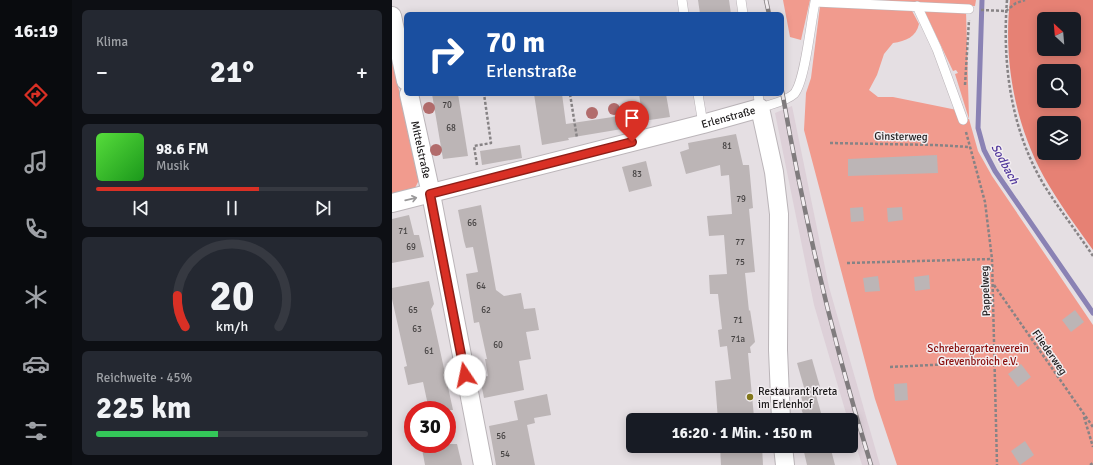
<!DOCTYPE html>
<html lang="de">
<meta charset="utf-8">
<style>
body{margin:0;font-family:Signika,sans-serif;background:#242831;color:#f1f3f6;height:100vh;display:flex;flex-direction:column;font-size:15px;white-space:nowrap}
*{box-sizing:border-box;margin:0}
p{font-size:13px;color:#9ea1a6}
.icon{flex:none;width:22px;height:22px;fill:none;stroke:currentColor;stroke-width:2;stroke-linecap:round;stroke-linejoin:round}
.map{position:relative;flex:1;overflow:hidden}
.panel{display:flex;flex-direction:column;gap:10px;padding:10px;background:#0d0f14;width:320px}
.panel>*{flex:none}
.guide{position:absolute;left:12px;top:12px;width:380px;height:84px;border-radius:6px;box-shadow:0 2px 10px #0003;background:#1a4fa0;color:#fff;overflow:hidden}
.needle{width:26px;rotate:334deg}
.tools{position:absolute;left:645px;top:12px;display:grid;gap:8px}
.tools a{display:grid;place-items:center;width:44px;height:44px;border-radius:6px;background:#171b24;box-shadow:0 2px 10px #0003;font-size:20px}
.speed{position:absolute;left:12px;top:401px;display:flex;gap:8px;font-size:20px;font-weight:700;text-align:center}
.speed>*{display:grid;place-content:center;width:52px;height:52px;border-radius:50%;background:#171b24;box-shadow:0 2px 10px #0003;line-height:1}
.speed .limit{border:6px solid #d22;background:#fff;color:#111}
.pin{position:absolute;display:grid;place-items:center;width:34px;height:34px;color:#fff;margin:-41px -17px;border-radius:50% 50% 50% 0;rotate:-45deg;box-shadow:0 0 4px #0007}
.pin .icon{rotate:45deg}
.me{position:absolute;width:44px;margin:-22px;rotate:349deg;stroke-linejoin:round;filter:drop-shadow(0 0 3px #0008)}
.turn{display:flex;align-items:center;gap:14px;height:84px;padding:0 16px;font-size:18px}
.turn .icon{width:52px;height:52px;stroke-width:2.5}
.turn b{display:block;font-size:28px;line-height:34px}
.big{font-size:30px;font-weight:800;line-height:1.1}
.panel .widget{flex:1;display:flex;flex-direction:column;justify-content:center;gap:6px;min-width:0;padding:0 14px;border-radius:6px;background:#242831}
.panel .dial{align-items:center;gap:0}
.dial svg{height:104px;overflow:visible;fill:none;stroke:#363941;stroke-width:7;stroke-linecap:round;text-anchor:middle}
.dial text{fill:#f1f3f6;stroke:none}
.song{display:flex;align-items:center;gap:12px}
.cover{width:48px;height:48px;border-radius:6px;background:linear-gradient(135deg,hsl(110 70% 55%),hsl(120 70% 35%))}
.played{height:4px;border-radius:2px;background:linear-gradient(90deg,#d93025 60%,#363941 60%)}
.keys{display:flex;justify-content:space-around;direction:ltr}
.heat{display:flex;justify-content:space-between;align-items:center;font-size:22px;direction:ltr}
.charge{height:6px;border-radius:3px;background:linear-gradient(90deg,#34c759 45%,#363941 0)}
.trip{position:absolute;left:234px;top:413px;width:232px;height:40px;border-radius:6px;background:#171b24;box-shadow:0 2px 10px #0003;font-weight:800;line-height:40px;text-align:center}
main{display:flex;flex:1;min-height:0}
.tabs{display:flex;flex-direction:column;width:72px;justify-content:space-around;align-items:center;background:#090b0e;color:#9ea1a6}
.tabs .icon{width:28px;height:28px}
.tabs .active{color:#d93025}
.tabs b{font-size:18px;color:#f1f3f6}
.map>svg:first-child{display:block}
.built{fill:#ddd0d8}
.green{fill:#f19b8e}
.forest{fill:#e68174;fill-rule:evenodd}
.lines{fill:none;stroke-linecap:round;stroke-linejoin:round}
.stream{stroke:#8a82b4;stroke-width:5}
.building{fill:#bcb5b6}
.service-casing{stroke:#bbb5b9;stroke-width:10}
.minor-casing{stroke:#bbb5b9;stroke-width:20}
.path{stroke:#878385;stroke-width:2.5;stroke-dasharray:3 2;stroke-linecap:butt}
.service{stroke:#fff;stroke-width:9}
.minor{stroke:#fff;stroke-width:18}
.rail-casing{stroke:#807c7e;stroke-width:4.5}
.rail{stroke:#f2edf0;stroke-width:3;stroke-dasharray:9;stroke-linecap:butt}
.tree{fill:#b26c6c}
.oneway{stroke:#999899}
.route-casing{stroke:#8d1f18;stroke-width:10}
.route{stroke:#d93025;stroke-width:7}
.poi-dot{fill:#82771b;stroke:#f2edf0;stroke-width:1.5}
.labels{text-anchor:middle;stroke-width:3;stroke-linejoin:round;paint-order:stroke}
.number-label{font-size:9px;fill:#454242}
.street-label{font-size:11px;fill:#1d1b1c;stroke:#f2edf0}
.park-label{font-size:11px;fill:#890d0b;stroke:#f2edf0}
.poi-label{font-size:11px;fill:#1d1b1c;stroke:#f2edf0;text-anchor:start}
.water-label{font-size:12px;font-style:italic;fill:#51379c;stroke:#f2edf0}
</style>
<main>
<nav class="tabs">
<b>16:19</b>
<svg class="icon active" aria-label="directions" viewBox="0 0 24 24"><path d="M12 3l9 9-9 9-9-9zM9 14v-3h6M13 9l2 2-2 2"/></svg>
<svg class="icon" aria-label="music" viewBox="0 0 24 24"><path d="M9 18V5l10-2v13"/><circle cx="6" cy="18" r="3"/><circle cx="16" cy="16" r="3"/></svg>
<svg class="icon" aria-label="phone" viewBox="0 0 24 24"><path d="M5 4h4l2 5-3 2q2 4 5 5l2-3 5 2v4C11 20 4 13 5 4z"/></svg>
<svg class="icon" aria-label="climate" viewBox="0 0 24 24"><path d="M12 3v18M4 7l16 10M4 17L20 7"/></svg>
<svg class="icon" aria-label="car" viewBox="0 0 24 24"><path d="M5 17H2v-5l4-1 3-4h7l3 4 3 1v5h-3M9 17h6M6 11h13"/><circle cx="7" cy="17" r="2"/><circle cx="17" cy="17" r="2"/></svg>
<svg class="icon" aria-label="filters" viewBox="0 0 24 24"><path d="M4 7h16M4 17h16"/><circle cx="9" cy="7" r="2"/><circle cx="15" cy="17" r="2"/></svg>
</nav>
<section class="panel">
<div class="widget"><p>Klima</p>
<div class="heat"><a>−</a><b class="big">21°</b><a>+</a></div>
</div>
<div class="widget">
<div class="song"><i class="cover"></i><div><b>98.6 FM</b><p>Musik</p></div></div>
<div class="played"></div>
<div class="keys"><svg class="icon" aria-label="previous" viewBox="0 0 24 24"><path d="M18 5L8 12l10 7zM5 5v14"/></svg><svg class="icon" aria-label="pause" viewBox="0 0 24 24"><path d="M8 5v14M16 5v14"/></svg><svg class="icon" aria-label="next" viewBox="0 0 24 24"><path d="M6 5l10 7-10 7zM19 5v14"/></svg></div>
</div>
<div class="widget dial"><svg viewBox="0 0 100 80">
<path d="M14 69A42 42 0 1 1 86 69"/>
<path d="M14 69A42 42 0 0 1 8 45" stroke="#d93025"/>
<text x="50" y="56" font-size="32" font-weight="700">20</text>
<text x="50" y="72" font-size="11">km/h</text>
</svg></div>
<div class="widget"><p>Reichweite · 45%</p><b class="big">225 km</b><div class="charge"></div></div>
</section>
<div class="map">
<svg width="701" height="465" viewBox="0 0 701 465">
<rect width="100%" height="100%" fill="#e5dfe3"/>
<polygon class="built" points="400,106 437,287 488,465 470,465 459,429 459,420 456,420 422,305 383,113"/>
<g class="green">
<polygon points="391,0 418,0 409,40 398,37"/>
<polygon points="467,0 584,0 583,6"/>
<path d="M 428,6 L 519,9 L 527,24 C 524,37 514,41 501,43 L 492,54 L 485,75 L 477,90 L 486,97 L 501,97 L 565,110 L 568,120 L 577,119 L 563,74 L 566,73 L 564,70 L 561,71 L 532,10 L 574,11 L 577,119 L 586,151 L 600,176 L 701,325 L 701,465 L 505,465 L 483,399 L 412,130 L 414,93 L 419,78 Z"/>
<polygon points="0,59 27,180 22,190 0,195"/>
</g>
<path class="forest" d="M 618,0 L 701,0 L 701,250 C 684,226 666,202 652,177 C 623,124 611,60 618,0 ZM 652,19 L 682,19 L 682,49 L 652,49 ZM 652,71 L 682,71 L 682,101 L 652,101 ZM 652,123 L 682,123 L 682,153 L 652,153 Z"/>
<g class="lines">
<polyline class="stream" points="590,0 586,128 592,150 603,171 701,313"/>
</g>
<g class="building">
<polygon points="306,0 337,0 339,14 308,14"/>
<polygon points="40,94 66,94 76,156 51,159"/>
<polygon points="142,94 170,94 174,124 234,115 236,128 176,138 177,140 150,145"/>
<polygon points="247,94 274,94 278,117 251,121"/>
<polygon points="344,134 351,165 357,165 361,208 357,209 363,272 353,273 357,311 358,310 363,342 358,347 359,353 356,353 362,417 353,417 353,420 326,420 323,381 339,379 335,346 328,347 326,330 330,329 326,294 318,294 317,275 335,274 332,235 317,236 315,216 340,214 337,175 329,176 328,165 294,174 288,152 297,149 296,143"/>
<polygon points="128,145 130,158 90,165 88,151"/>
<polygon points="545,155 546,173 456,176 456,159"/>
<polygon points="254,161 260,186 237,192 230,167"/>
<polygon points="89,205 104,290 112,296 129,293 132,309 143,308 147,330 134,332 139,359 127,361 132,390 92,398 88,378 96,376 93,359 95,359 87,322 82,323 74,274 86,272 81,247 74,248 72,241 66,210"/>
<polygon points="471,207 472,221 459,222 458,208"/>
<polygon points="510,207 511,220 496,222 495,208"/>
<polygon points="17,215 22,235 27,235 32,257 0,263 0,219"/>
<polygon points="537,275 538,289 523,291 522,277"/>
<polygon points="486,276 488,291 473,292 471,278"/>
<polygon points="37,281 42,304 39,309 61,410 37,410 31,382 16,385 12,367 15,366 0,299 0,288"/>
<polygon points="683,310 692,322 679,332 670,320"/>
<polygon points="420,359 428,387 413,391 405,363"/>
<polygon points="629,364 639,377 626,387 616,374"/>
<polygon points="515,383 516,400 503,401 502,384"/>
<polygon points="422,388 431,420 413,420 409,408 412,408 408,392"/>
<polygon points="155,394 159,415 142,418 143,423 135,425 143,465 104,465 97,426 126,420 122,401"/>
<polygon points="633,441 642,455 628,465 619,451"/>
<polygon points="29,444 65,444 70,465 33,465"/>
<polygon points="328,446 370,446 371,465 329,465"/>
<polygon points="415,446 438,446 443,465 415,465 412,452 416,450"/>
</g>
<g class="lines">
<defs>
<g id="service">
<polyline points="290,0 292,14"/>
<polyline points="349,0 351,14"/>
<polyline points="525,6 545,49 571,120"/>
<polyline points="306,94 311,124"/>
<path d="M 366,94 L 368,108 C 379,104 393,102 402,94 C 413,82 419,21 423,2 L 577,9"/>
</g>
<g id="minor">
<polyline points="0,16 14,81"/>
<path id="s1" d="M 17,94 L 39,194 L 91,465"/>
<path id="s2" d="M 0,203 L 311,124 L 368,108 L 382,172 L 387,214 L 386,350 L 389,420"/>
<polyline points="391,446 393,465"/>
</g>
</defs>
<use href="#service" class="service-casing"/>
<use href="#minor" class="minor-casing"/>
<g class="path">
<path d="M 615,0 C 610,64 619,130 652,185 C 667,209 685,232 701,256"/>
<polyline points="589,10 614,11 624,3 633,0"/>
<polyline points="573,85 577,20"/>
<polyline points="178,94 185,138"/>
<polyline points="574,132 593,202 600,259 605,465"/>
<polyline points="438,143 543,145 578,147"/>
<polyline points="85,165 82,146 99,143 92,94"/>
<polyline points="455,263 600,259"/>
<polyline points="602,285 701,427"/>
<polyline points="498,367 602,362"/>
<polyline points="692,417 701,447"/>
<polyline points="698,465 701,463"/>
</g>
<use href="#service" class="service"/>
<use href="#minor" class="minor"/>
<defs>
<g id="rail">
<polyline points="374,0 377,14"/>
<path d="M 390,91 C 412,217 441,342 479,465"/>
</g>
</defs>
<use href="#rail" class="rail-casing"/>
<use href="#rail" class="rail"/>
</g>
<g class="tree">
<circle cx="37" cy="108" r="6"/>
<circle cx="222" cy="109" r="6"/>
<circle cx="200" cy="113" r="6"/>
<circle cx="44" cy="150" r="6"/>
</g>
<defs><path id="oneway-shaft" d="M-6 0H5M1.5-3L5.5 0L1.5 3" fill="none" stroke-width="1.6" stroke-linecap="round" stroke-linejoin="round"/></defs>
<use class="oneway" href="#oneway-shaft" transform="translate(19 199) rotate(-13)"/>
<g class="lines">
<defs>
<polyline id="route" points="73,375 38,194 240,142"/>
</defs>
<use href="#route" class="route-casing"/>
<use href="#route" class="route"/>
</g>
<circle class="poi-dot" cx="358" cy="397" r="4"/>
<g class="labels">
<g class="number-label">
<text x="55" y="108">70</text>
<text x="59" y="131">68</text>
<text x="335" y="149">81</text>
<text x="245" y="177">83</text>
<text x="349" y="202">79</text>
<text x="80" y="226">66</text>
<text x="11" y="234">71</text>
<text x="348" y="245">77</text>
<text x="19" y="250">69</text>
<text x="348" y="265">75</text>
<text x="89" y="289">64</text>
<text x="21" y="313">65</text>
<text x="94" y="313">62</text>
<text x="346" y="323">71</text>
<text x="25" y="332">63</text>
<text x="346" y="342">71a</text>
<text x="106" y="348">60</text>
<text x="37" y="354">61</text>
<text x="109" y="439">56</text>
<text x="113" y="457">54</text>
</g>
<g class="street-label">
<text dy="4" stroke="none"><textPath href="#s2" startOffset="347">Erlenstraße</textPath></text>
<text transform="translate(509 136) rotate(1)" y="4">Ginsterweg</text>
<text dy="4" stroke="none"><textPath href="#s1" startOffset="57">Mittelstraße</textPath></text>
<text transform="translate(593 291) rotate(-92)" y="4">Pappelweg</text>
<text transform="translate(658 352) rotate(55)" y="4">Fliederweg</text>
</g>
<g class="park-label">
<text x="586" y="352">Schrebergartenverein<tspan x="586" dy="13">Grevenbroich e.V.</tspan></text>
</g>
<g class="poi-label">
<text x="366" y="395">Restaurant Kreta<tspan x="366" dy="13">im Erlenhof</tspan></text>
</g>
<g class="water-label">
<text transform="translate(613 164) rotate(61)" y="4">Sodbach</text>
</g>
</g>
</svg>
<div class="tools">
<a><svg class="needle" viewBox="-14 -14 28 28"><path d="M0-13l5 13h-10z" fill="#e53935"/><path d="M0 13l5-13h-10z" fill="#9ea1a6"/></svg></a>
<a><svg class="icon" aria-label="search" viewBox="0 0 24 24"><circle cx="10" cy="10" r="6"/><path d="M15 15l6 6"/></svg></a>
<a><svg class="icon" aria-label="layers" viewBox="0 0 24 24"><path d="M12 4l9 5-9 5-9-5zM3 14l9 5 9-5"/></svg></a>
</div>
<div class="speed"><div class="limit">30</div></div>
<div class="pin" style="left:240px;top:142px;background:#d93025"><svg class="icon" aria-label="arrive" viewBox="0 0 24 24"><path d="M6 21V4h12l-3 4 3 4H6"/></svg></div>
<svg class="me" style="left:73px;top:375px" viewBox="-20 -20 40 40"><circle r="19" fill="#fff"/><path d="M0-13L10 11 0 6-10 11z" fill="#d93025"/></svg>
<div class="trip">16:20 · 1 Min. · 150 m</div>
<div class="guide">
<div class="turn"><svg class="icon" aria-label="right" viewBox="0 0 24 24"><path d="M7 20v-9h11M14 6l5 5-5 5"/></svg><div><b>70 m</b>Erlenstraße</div></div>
</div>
</div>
</main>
